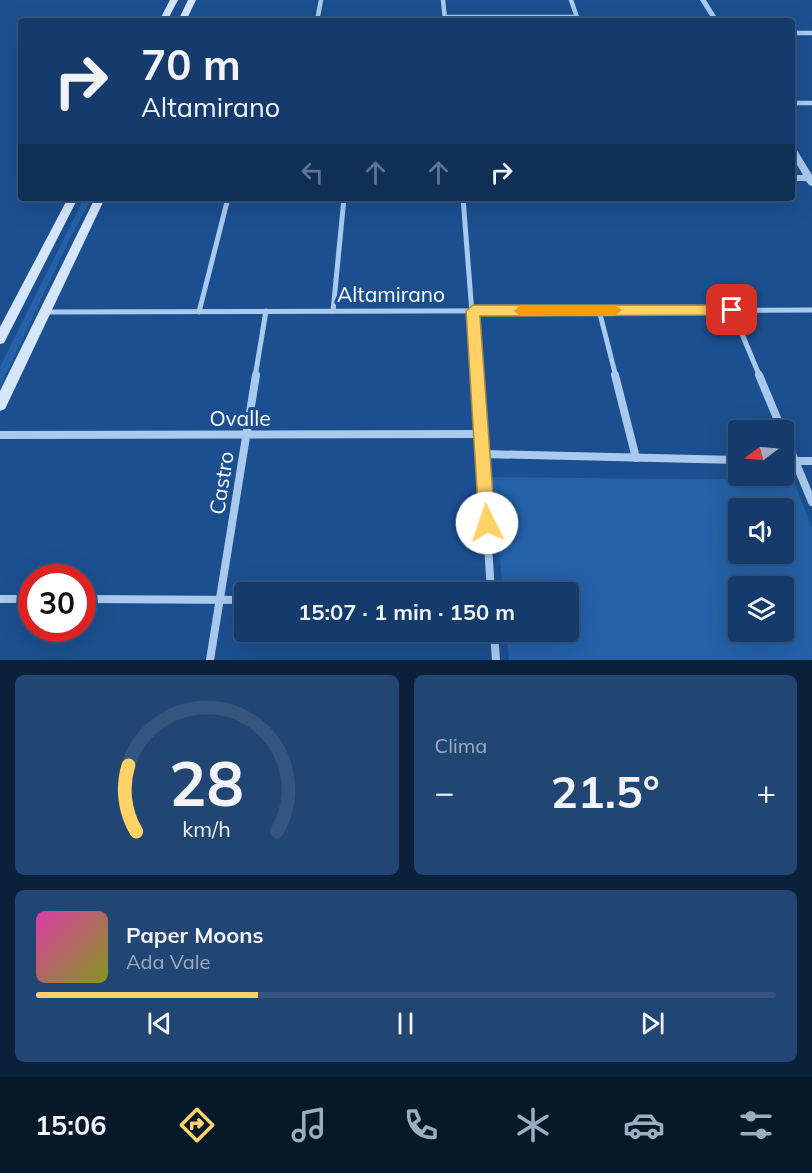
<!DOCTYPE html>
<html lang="es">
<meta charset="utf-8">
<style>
body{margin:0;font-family:Mulish,sans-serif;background:#214673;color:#f1f3f6;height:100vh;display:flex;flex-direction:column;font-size:22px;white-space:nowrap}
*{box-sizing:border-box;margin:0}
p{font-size:20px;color:#9dadc1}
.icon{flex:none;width:33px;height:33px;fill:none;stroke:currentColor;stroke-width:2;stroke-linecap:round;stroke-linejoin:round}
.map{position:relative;height:660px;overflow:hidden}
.side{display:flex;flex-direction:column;gap:15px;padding:15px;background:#0b203b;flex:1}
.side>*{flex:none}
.hud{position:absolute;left:18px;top:18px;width:777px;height:183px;border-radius:6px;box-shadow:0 6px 24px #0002,0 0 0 2px #33557e;background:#143b6b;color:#f1f3f6;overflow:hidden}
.needle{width:39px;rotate:254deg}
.buttons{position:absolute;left:728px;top:420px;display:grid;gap:12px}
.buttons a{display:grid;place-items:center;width:66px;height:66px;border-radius:6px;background:#143b6b;box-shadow:0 6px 24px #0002,0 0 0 2px #33557e;font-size:30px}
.speed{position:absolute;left:18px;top:564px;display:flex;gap:12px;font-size:30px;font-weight:700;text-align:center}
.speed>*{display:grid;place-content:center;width:78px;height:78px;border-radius:50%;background:#143b6b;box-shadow:0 6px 24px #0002,0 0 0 2px #33557e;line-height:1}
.speed .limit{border:9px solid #d22;background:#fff;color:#111}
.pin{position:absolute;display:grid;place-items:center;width:51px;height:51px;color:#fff;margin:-26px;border-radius:12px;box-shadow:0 3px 9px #0006}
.me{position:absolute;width:66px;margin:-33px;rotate:356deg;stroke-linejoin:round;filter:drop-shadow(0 0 4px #0008)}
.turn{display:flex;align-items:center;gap:21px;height:126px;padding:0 24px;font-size:27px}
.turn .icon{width:78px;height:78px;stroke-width:2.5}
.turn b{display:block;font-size:42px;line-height:51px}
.lanes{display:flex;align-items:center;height:57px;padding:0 24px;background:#0003;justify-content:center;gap:30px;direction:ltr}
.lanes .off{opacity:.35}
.big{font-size:45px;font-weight:700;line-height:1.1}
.side .widget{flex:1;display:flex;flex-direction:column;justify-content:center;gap:9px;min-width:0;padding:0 21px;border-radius:9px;background:#214673}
.side .dial{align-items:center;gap:0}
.dial svg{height:156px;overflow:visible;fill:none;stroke:#33557e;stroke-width:7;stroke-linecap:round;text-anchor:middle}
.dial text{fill:#f1f3f6;stroke:none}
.song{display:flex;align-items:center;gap:18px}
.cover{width:72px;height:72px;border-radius:9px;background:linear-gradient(135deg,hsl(320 70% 55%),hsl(70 70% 35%))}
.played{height:6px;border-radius:3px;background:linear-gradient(90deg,#ffd166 30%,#33557e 30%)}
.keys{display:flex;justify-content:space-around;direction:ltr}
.heat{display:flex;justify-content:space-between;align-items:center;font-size:33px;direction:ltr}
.side .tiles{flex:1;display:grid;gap:15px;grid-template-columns:1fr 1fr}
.widget:last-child{grid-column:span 2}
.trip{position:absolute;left:234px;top:582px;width:345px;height:60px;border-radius:6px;background:#143b6b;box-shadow:0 6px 24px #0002,0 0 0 2px #33557e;font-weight:700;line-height:60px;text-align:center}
.menu{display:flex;height:96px;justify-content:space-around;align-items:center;background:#08182b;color:#9dadc1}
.menu .icon{width:42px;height:42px}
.menu .on{color:#ffd166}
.menu b{font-size:27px;color:#f1f3f6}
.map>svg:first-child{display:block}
.green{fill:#2461a8;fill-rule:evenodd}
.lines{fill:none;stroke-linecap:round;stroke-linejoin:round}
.minor-far2{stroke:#a9c9ee;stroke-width:4.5}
.minor-far1{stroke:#a9c9ee;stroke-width:5}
.minor{stroke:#a9c9ee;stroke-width:8}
.tertiary{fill:#a9c9ee;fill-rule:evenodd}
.secondary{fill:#d6e6fa;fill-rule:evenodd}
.route{fill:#ffd166;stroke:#a68842;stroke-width:1.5}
.slow{fill:#f59e0b}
.labels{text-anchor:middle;stroke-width:6;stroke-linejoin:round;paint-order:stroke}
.street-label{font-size:21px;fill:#fff;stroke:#1b4f8f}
</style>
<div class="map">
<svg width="812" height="660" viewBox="0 0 812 660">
<rect width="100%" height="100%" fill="#1b4f8f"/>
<g class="green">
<polygon points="84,198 92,198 71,236 0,387 0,367"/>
<path d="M 492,477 L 793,480 L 812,527 L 812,660 L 509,660 L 506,632 L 568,632 L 568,592 L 503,592 ZM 738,508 L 783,508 L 783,554 L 738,554 ZM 738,586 L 783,586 L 783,632 L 738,632 Z"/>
</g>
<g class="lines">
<g class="minor-far2">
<polyline points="443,0 445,20"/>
<polyline points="571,0 578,20"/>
<polyline points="445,17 577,17"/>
<polyline points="317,21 321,0"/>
<polyline points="792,33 812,33"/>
<polyline points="792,103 812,103"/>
</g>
<g class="minor-far1">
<polyline points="463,198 477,377"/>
<polyline points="599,310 616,377"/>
<polyline points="732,310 760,377"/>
<polyline points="333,311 344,198"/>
<polyline points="45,312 812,310"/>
<polyline points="199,312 228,198"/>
<polyline points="255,377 266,311"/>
</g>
<g class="minor">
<polyline points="477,375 491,592"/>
<polyline points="615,375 636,458"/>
<polyline points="759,375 782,430"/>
<polyline points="783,432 812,502"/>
<polyline points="0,435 481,434"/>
<polyline points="483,454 738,460"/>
<polyline points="783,461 812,461"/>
<polyline points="0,599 32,599"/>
<polyline points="82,599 244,600"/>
<polyline points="494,632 496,660"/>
<polyline points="210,660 256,375"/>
</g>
<g class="tertiary">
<polygon points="700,0 706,0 719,21 713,21"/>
<polygon points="792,146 795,147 812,175 812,186 809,185 806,181 792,181 792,175 803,175 792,156"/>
</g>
<g class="secondary">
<polygon points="170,0 178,0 167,21 159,21"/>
<polygon points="188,0 196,0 186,21 178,21"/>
<polygon points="68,198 78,198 4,343 0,344 0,327"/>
<polygon points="95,198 105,198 5,409 0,411 0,391"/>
</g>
</g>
<polygon class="route" points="473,305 732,305 739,310 732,315 480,316 495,523 493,529 487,532 481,529 479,523 466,311"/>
<polygon class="slow" points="520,305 615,305 622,310 615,316 520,316 514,311"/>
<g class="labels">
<g class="street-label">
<text x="391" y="302">Altamirano</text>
<text x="240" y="426">Ovalle</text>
<text transform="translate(222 483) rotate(-81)" y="7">Castro</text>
</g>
</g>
</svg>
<div class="buttons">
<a><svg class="needle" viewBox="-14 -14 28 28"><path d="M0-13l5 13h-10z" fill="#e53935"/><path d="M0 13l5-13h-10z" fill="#9dadc1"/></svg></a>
<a><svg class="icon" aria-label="sound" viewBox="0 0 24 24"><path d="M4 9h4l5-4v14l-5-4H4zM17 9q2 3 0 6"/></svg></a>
<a><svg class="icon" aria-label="layers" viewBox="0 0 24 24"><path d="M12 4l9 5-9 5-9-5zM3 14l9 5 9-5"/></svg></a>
</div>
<div class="speed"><div class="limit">30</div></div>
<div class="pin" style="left:732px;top:310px;background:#d93025"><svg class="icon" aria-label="arrive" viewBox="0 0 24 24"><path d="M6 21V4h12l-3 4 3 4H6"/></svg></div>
<svg class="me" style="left:487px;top:523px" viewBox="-20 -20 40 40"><circle r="19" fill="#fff"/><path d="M0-13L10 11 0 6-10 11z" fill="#ffd166"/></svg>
<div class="trip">15:07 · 1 min · 150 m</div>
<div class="hud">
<div class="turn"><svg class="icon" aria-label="right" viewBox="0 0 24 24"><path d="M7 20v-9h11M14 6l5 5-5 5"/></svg><div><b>70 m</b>Altamirano</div></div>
<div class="lanes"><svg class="icon off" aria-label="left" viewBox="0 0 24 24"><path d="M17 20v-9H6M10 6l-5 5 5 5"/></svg><svg class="icon off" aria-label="ahead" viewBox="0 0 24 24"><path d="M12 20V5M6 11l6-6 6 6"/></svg><svg class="icon off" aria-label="ahead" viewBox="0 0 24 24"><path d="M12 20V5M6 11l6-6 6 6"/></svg><svg class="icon" aria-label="right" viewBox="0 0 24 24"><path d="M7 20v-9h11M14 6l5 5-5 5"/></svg></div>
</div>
</div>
<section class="side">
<div class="tiles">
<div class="widget dial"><svg viewBox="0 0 100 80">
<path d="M14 69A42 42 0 1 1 86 69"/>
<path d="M14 69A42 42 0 0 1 10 35" stroke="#ffd166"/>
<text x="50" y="56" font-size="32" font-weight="700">28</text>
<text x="50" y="72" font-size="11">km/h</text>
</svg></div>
<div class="widget"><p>Clima</p>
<div class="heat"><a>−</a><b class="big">21.5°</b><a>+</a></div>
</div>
<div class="widget">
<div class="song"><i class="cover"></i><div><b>Paper Moons</b><p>Ada Vale</p></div></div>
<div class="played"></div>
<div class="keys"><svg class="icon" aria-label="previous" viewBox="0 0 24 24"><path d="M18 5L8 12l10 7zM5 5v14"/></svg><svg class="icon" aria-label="pause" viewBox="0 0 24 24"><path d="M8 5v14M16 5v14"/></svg><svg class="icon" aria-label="next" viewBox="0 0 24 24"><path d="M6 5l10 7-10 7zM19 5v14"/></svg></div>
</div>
</div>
</section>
<nav class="menu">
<b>15:06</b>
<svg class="icon on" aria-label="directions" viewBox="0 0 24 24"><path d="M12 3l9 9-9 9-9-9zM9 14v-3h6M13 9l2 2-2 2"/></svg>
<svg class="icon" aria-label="music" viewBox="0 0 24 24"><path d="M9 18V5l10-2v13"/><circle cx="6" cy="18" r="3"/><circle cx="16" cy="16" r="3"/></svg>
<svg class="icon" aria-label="phone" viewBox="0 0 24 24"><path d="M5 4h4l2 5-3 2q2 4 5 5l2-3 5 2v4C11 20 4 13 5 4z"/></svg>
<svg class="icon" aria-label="climate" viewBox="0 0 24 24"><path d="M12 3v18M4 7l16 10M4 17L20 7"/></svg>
<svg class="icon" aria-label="car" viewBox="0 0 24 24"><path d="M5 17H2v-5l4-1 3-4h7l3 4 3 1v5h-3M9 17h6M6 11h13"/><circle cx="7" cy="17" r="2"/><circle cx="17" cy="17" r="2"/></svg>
<svg class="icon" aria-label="filters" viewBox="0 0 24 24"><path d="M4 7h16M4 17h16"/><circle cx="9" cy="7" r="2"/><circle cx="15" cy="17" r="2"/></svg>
</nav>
